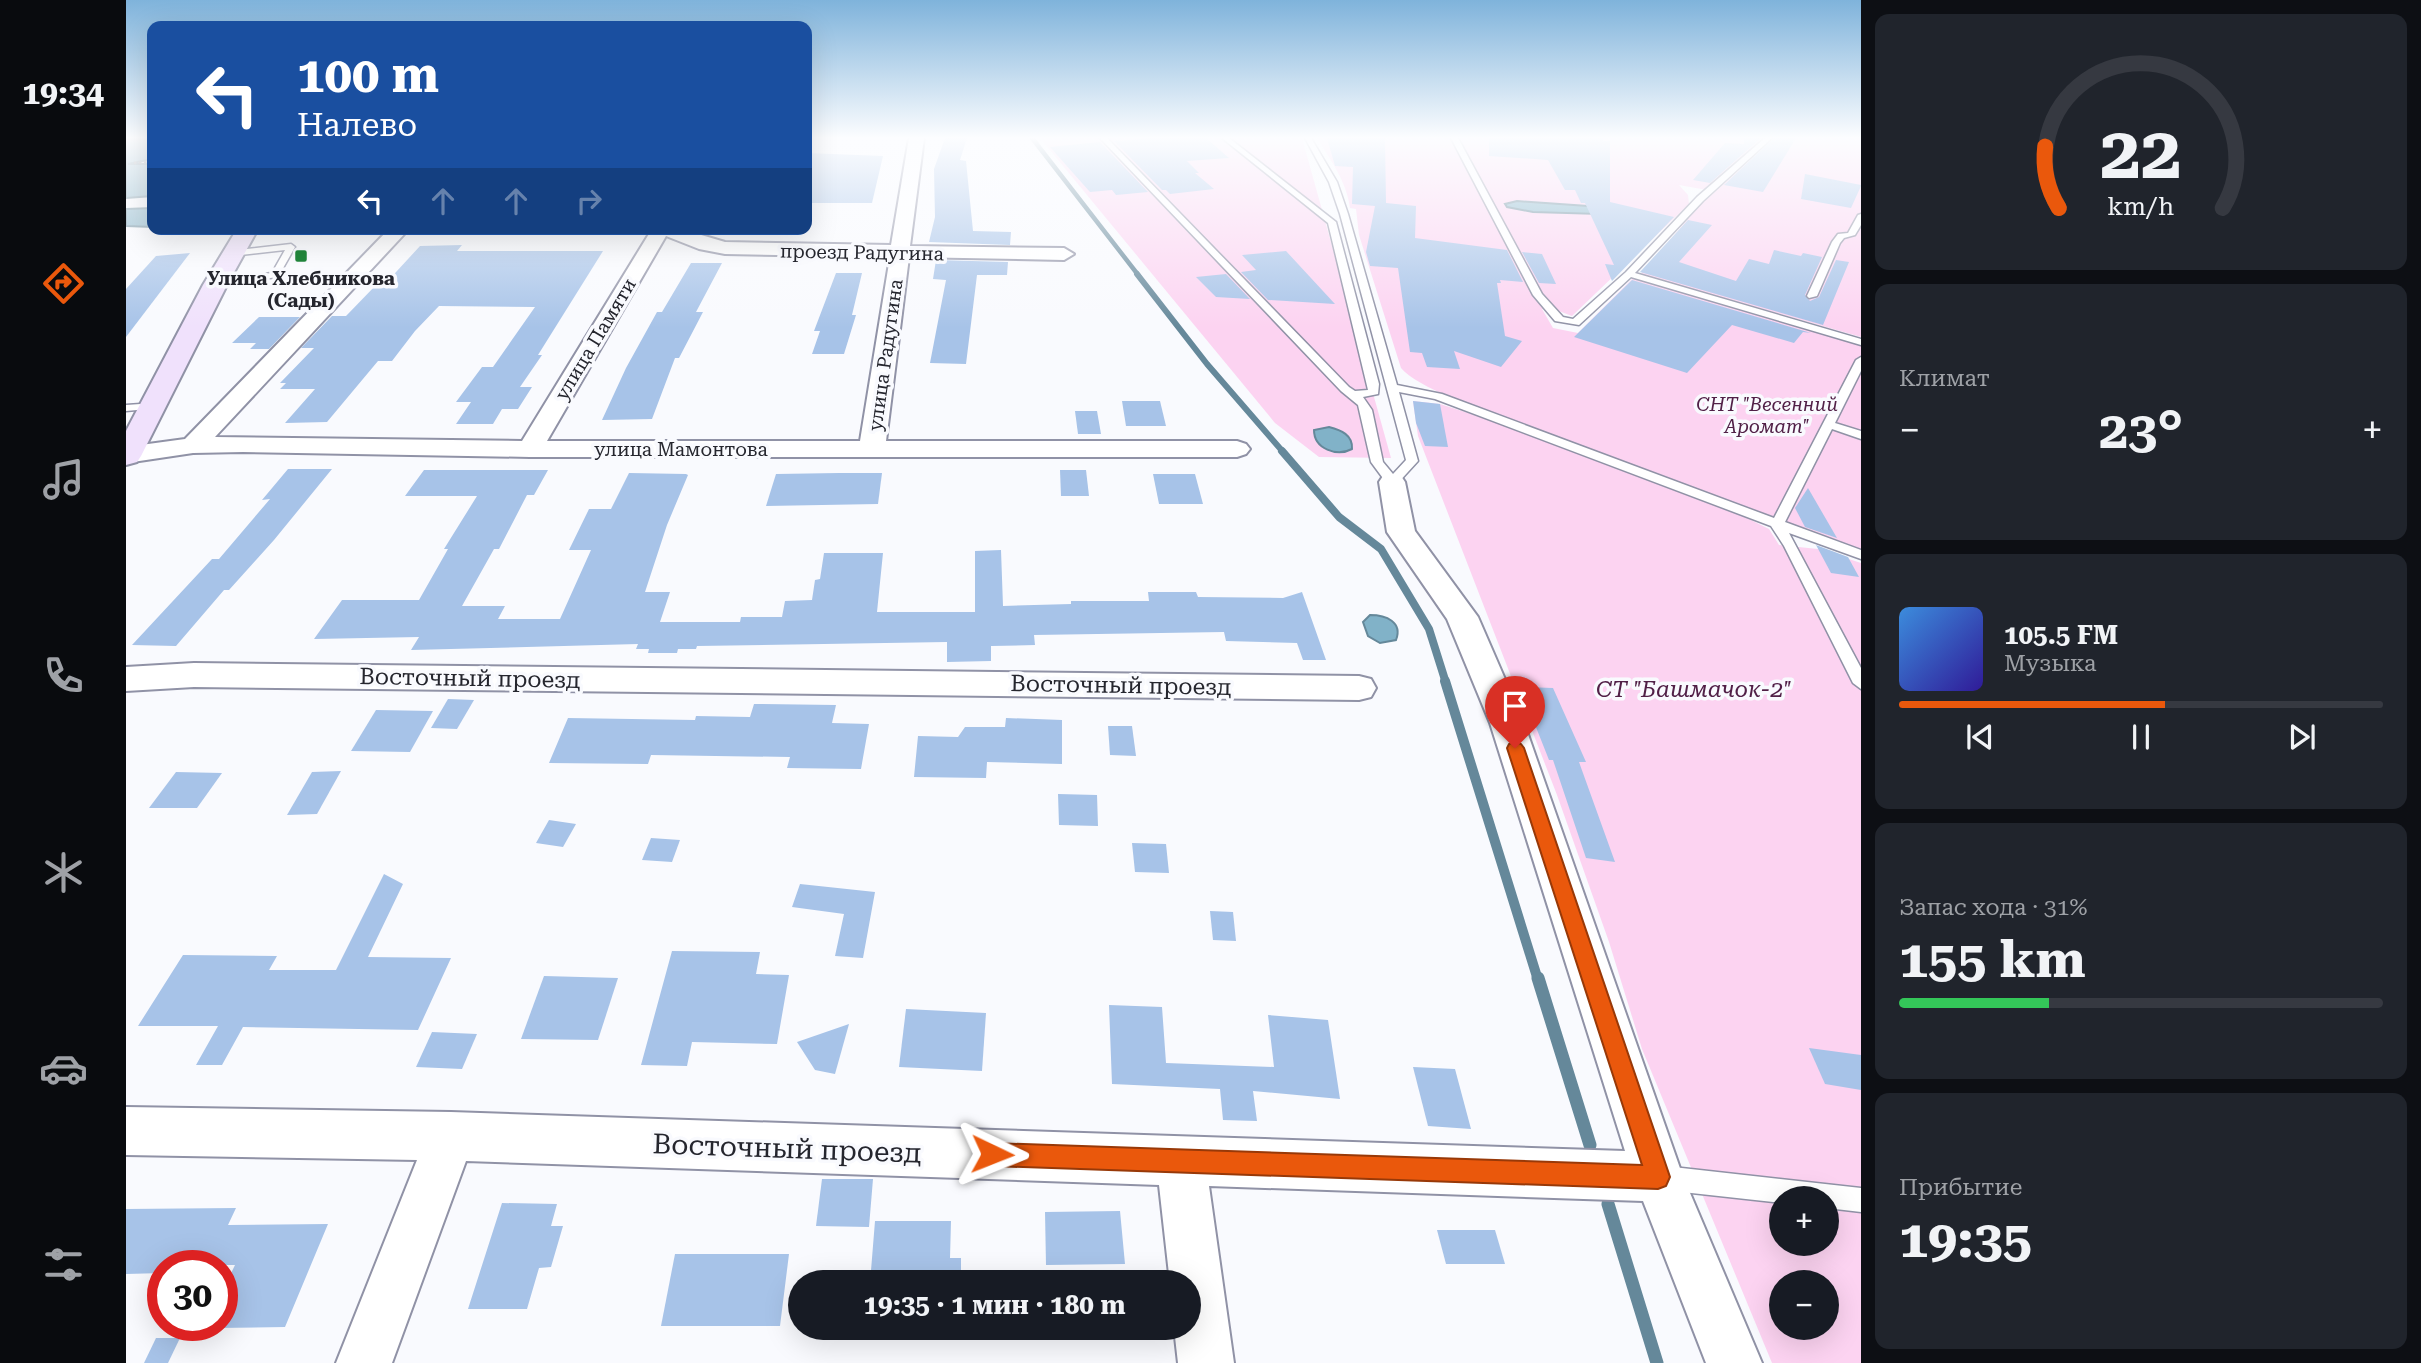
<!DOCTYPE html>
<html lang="ru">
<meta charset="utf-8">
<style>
body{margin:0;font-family:"Roboto Serif",serif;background:#20242c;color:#f1f3f6;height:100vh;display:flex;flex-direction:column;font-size:26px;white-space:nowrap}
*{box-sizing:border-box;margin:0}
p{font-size:23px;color:#9ea1a6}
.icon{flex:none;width:38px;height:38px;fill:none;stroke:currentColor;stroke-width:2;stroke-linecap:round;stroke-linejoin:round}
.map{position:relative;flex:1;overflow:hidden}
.sheet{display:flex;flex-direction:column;gap:14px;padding:14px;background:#0d0f14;width:560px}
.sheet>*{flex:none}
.banner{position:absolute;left:21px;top:21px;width:665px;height:214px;border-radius:14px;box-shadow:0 7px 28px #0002;background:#1a4fa0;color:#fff;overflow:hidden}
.controls{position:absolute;left:1643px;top:1186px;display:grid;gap:14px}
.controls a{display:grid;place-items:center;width:70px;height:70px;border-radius:50%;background:#171b24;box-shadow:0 7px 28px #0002;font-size:35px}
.speed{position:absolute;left:21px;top:1250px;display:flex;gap:14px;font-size:35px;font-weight:700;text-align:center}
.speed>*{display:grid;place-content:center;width:91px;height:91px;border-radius:50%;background:#171b24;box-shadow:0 7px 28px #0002;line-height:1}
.speed .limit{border:10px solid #d22;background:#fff;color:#111}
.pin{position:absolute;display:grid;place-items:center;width:60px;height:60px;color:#fff;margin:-72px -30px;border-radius:50% 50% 50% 0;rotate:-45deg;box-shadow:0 0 7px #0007}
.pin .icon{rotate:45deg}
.me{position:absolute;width:77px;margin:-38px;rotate:92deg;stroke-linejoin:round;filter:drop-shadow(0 0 5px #0008)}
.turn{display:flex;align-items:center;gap:24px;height:147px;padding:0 35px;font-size:32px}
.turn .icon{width:91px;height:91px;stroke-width:2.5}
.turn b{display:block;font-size:49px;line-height:60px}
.lanes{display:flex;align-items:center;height:66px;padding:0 35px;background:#0003;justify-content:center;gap:35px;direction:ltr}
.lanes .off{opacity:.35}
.big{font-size:52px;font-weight:700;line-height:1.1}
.sheet .card{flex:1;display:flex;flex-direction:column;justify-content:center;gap:10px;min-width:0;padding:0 24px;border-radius:14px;background:#20242c}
.sheet .dial{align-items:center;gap:0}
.dial svg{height:182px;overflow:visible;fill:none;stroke:#363941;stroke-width:7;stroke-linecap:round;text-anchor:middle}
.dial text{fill:#f1f3f6;stroke:none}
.song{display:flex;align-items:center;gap:21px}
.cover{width:84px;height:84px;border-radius:10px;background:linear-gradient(135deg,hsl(210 70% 55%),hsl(250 70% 35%))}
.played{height:7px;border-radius:4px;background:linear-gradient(90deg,#ea580c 55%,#363941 55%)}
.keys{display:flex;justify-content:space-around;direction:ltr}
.heat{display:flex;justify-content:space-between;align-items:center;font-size:38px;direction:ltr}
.charge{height:10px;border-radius:5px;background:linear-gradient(90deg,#34c759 31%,#363941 0)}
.trip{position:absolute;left:662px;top:1270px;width:413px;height:70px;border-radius:35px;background:#171b24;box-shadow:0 7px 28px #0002;font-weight:700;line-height:70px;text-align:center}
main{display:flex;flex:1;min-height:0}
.dock{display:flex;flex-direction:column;width:126px;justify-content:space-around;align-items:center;background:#090b0e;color:#9ea1a6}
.dock .icon{width:49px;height:49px}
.dock .on{color:#ea580c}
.dock b{font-size:32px;color:#f1f3f6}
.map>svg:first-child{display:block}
.green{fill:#fcd3f1;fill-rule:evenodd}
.water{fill:#81b2c8;stroke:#65889a;stroke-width:2}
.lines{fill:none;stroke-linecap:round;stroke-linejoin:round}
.stream-far4{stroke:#65889a;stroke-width:4.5}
.stream-far3{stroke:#65889a;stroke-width:6}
.stream-far2{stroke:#65889a;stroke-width:8}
.stream-far1{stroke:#65889a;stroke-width:10}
.stream{stroke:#65889a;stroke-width:13}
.building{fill:#a7c3e8}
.lane-casing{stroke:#9092a6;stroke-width:3}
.street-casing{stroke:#9092a6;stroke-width:4}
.secondary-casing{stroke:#9092a6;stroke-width:4}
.path{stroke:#898a90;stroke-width:2.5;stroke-dasharray:2.5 2.5;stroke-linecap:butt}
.lane{fill:#fff;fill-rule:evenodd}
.street{fill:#fff;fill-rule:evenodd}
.secondary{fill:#f0e1fc;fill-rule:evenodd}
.route{fill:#ea580c;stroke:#983908;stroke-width:2}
.poi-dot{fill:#21863b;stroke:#f9fafe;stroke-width:2.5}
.labels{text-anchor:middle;stroke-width:7;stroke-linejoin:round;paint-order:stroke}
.far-street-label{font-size:19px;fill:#25262e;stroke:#f9fafe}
.far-poi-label{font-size:19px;font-weight:bold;fill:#25262e;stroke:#f9fafe}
.far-park-label{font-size:19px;font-style:italic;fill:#512047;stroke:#f9fafe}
.street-label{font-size:23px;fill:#25262e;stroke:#f9fafe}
.park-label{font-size:23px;font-style:italic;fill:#512047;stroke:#f9fafe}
.near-street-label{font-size:28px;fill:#25262e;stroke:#f9fafe}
</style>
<main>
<nav class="dock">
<b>19:34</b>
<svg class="icon on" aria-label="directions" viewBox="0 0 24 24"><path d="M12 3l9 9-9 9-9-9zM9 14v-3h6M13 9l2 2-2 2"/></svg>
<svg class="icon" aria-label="music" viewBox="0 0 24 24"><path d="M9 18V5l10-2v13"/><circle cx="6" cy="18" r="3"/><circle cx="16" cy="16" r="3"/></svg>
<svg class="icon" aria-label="phone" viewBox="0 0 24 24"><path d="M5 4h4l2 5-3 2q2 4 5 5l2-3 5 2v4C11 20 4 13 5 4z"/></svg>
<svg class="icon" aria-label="climate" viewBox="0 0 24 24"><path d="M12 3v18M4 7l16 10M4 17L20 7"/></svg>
<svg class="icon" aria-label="car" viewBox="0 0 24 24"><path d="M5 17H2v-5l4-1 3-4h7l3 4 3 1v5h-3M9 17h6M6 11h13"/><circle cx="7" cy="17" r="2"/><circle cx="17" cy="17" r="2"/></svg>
<svg class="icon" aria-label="filters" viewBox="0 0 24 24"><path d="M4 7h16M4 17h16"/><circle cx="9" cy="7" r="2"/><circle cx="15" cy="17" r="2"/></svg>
</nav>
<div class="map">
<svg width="1735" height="1363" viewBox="0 0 1735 1363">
<rect width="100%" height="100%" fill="#f9fafe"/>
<g class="green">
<polygon points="914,138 1176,138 1265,458 1193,457 1149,423"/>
<path d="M 1191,138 L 1638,138 L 1581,190 L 1553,185 L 1562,195 L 1563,204 L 1446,316 L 1425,308 L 1416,309 L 1427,328 L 1452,333 L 1507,278 L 1735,345 L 1735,551 C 1633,514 1532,475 1430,437 C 1396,424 1294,392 1275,368 L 1233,235 L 1230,209 L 1224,208 C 1221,182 1204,159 1191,138 Z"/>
<polygon points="1649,138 1735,138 1735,337 1515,274 1573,206"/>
<path d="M 1287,401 L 1314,404 L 1358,418 L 1619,517 L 1643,529 L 1653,545 L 1692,549 L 1735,563 L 1735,1363 L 1646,1363 L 1516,1049 L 1483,942 L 1431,795 L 1292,436 ZM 1656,1199 L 1701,1199 L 1701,1244 L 1656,1244 ZM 1656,1283 L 1701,1283 L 1701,1328 L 1656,1328 Z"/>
</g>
<g class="water">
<polygon points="0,138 26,138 26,159 2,164 26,164 26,196 0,198"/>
<polygon points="1391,201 1462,206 1472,214 1407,212 1381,207 1379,204"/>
<polygon points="26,208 26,227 0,226 0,209"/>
<path d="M 1203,427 C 1215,430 1227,435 1226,449 C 1211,457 1188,449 1188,430 Z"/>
<path d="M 1244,615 C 1260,615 1277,622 1270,640 L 1254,643 L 1242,636 L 1237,622 Z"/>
</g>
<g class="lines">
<polyline class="stream-far4" points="906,138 1013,276"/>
<polyline class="stream-far3" points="1011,274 1081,364 1158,453"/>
<polyline class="stream-far2" points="1156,451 1213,517 1255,549 1303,629 1320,683"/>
<polyline class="stream-far1" points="1319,681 1412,980"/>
<g class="stream">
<polyline points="1412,978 1464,1145"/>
<polyline points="1482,1204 1531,1363"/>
</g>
</g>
<g class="building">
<polygon points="819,138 841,138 834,160 840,161 847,231 885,232 884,245 803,242 809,217 808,169"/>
<polygon points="1028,138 1080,138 1103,158 1061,161 1073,173 1069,173 1088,189 1044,194 1040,190 1036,190 988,141"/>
<polygon points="1201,138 1259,138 1260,203 1290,206 1289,238 1381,250 1397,282 1374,280 1375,283 1371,283 1379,336 1396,341 1375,367 1328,351 1334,369 1301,367 1296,353 1284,352 1272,268 1244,266 1240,252 1249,206 1226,204 1227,167 1209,166"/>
<polygon points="1363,138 1477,138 1477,141 1484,141 1484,202 1548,217 1486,281 1479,264 1488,265 1459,203 1455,203 1449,190 1439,190 1422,160 1363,156"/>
<polygon points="1618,138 1635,138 1584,183 1567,180 1599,143 1618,144"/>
<polygon points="1648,138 1670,138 1637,192 1598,185"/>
<polygon points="974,142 1022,192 990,195 986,190 964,192 924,147"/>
<polygon points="681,153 757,156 746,203 681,203"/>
<polygon points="1679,174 1735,185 1735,186 1725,208 1675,199"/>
<polygon points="1562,220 1586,225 1553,262 1610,281 1623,259 1643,264 1648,250 1675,256 1677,253 1696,257 1679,295 1684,301 1693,297 1710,260 1723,262 1697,325 1514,272"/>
<polygon points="336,245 331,251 477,251 412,355 416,355 394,387 406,387 392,409 376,409 367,424 330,424 345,402 330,402 356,367 367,367 409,307 313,306 289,331 266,361 252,361 201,422 159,423 189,389 154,389 160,383 154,383 188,348 175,348 206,316 220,316 251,284 259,284 294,246"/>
<polygon points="1160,251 1209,304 1142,300 1115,272 1130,270 1116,255"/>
<polygon points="1396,252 1416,254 1430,284 1413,283"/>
<polygon points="64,253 0,337 0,289 30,256"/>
<polygon points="810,260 882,262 881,275 851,275 840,364 804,363 820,280 807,279"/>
<polygon points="565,263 596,263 570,312 577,312 553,358 549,358 526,419 476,420 500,368 531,312 536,312"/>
<polygon points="710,273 736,273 726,315 730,315 718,354 686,354 694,331 688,331"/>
<polygon points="1100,274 1124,299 1090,297 1070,277"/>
<polygon points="1506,280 1685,333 1677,332 1668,343 1606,325 1561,373 1448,337"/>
<polygon points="133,317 174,317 143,349 124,349 130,343 106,343"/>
<polygon points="996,401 1034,401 1040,426 1000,426"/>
<polygon points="1287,401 1314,404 1322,447 1299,446 1290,423"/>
<polygon points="949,411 971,411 975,434 952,434"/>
<polygon points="162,469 206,469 148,540 103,590 98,590 50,646 6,645 86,559 93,559 144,499 136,500"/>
<polygon points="298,470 422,470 408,495 401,495 373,549 368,549 336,606 379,606 372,619 434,619 465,550 443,550 463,509 485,509 503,473 560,474 562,475 541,525 519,592 544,592 534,622 614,622 615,617 656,617 659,601 686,600 689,580 694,579 698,553 757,553 751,612 849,612 849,551 875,550 877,606 945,604 945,601 1023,601 1022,592 1070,592 1072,597 1157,598 1176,592 1200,660 1177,660 1171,643 1100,641 1098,632 908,635 909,645 865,646 865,661 821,662 821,642 571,646 570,649 552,649 551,653 522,653 523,649 510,649 512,644 285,650 293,637 188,639 216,600 293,600 322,549 318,549 351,496 279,496"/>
<polygon points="934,470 960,470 963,496 935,496"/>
<polygon points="713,473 756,473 752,504 640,506 650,474"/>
<polygon points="1027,474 1069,474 1077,504 1033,504"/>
<polygon points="1682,488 1711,538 1679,527 1669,508"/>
<polygon points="1690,545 1722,557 1733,577 1705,573"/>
<polygon points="1394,687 1427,688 1460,762 1453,762 1489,862 1460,858 1427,760 1423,760"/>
<polygon points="322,699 348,700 331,729 305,728"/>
<polygon points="628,704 710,705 706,723 743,724 735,769 661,768 664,757 525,755 522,764 423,763 442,718 569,720 570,716 624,717"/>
<polygon points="250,710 307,711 284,752 225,751"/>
<polygon points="880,718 936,720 936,764 861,762 860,778 788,777 792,736 832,737 839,727 879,727"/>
<polygon points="982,726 1006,726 1010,756 984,755"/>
<polygon points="215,771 191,814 161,815 186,772"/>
<polygon points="50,772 96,773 71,808 23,808"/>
<polygon points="932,794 971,795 972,826 933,825"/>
<polygon points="423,820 450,824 437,847 410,843"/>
<polygon points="525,838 554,840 546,862 516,860"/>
<polygon points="1006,843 1040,844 1043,873 1009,872"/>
<polygon points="258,874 277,884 242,957 325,958 292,1030 117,1027 96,1065 70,1065 92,1026 12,1026 57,955 151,956 143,970 210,970"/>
<polygon points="674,884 749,892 737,958 709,956 718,914 666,907"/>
<polygon points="1084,911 1107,912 1110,941 1087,940"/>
<polygon points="546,951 634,952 630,974 663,975 651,1044 566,1042 561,1066 515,1065"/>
<polygon points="418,976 492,978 472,1040 395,1039"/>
<polygon points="983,1005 1036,1007 1040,1063 1148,1067 1142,1015 1202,1020 1214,1099 1127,1091 1131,1121 1097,1120 1094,1089 986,1084"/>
<polygon points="780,1009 860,1013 856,1071 773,1067"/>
<polygon points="723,1024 709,1074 689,1070 671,1042"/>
<polygon points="306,1032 351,1034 336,1069 290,1067"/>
<polygon points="1683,1048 1735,1055 1735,1090 1699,1084"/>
<polygon points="1287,1067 1329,1069 1345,1129 1302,1126"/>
<polygon points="696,1179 747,1179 743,1227 690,1226"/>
<polygon points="376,1203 431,1204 425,1226 437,1226 425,1267 413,1268 401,1309 342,1309"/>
<polygon points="110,1208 102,1225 202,1224 159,1327 90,1328 96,1325 96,1314 106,1292 96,1292 109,1265 37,1265 37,1273 0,1274 0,1209"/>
<polygon points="994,1211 999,1264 920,1265 919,1212"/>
<polygon points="749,1221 825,1221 824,1258 835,1258 835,1283 744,1283"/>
<polygon points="1311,1230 1369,1230 1379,1264 1320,1264"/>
<polygon points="549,1254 663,1254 654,1326 535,1326"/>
<polygon points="30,1338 54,1338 42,1363 18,1363"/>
</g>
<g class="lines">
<defs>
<g id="lane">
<polygon points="974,138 981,138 1223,387 1229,391 1242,390 1202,223 1096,138 1103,138 1210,222 1253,384 1252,394 1237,397 1246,410 1257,462 1267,474 1280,460 1214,214 1203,182 1179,138 1185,138 1211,182 1222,214 1271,385 1316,394 1648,518 1730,360 1735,357 1735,371 1709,423 1735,431 1735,439 1706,429 1659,522 1735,550 1735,559 1663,533 1735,668 1735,689 1727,683 1658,546 1645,526 1309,399 1273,392 1292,461 1270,485 1262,485 1245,462 1232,405 1215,391"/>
<polygon points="1325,138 1332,138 1416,294 1437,317 1447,319 1500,272 1571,197 1639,138 1646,138 1577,201 1509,273 1735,339 1735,345 1505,277 1453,325 1429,321 1407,295"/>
<polygon points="1735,214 1735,225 1729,235 1718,238 1714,243 1691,296 1683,298 1681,296 1706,242 1712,234 1722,233 1732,215"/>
<polygon points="165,244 169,247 152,277 89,285 84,282 89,279 146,273 159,250 106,256 103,255 103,251"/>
<polygon points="29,403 33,404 33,408 0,411 0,405"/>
<polygon points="1538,1166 1735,1188 1735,1212 1701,1208 1701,1199 1656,1199 1656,1203 1538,1190 1530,1186 1526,1178 1530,1170"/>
</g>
<g id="street">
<path d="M 783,138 L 798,138 L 784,246 L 938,248 L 948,254 L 938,260 L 783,257 L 760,441 L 1111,441 L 1120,444 L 1124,449 L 1120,454 L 1111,457 L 404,457 L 117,452 L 67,453 L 0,463 L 0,447 L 59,439 L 263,229 L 283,229 L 89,437 L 396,441 L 526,229 L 555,229 L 599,242 L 765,245 ZM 540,236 L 573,249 L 599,254 L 764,257 L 734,441 L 421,441 Z"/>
<polygon points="1266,474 1275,476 1279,482 1289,531 1352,617 1398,723 1556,1174 1636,1363 1580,1363 1517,1201 1083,1186 1108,1363 1052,1363 1048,1328 1062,1328 1062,1283 1044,1283 1033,1185 340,1161 266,1363 210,1363 291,1160 0,1155 0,1107 325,1112 1499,1151 1364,723 1321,619 1261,532 1253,482 1257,476"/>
<polygon points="68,663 1233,676 1245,679 1250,688 1245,697 1233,700 68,687 0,691 0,667"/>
</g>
<polygon id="secondary" points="111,229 132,229 101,285 15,456 11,462 0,465 0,431 77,285"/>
</defs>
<use href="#lane" class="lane-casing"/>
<use href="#street" class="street-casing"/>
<use href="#secondary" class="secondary-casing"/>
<polyline class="path" points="8,163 26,162"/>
<use href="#lane" class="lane"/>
<use href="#street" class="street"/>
<use href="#secondary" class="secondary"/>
</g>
<linearGradient id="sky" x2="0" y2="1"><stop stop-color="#7fb3db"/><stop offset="0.42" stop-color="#fcfdff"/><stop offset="1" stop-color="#fcfdff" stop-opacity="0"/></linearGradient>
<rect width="1735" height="328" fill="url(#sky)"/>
<polygon class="route" points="1389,742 1395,744 1398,748 1544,1177 1540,1186 1532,1189 866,1166 857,1163 854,1154 857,1146 866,1143 1516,1165 1381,748 1383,744"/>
<rect class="poi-dot" x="168" y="249" width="14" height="14" rx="3.5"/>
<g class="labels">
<g class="far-street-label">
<text transform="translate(736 252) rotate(1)" y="7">проезд Радугина</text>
<text transform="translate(469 339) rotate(-59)" y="7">улица Памяти</text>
<text transform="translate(759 355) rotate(-82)" y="7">улица Радугина</text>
<text x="555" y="456">улица Мамонтова</text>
</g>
<g class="far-poi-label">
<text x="175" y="285">Улица Хлебникова<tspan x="175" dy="22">(Сады)</tspan></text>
</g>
<g class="far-park-label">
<text x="1641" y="411">СНТ "Весенний<tspan x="1641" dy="22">Аромат"</tspan></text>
</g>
<g class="street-label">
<text transform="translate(344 678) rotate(1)" y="8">Восточный проезд</text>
<text transform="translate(995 685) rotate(1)" y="8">Восточный проезд</text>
</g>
<g class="park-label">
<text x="1568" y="697">СТ "Башмачок-2"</text>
</g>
<g class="near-street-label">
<text transform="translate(661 1148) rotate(2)" y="10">Восточный проезд</text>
</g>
</g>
</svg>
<div class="controls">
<a>+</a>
<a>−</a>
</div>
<div class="speed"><div class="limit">30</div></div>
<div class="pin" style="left:1389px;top:748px;background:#d93025"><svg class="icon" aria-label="arrive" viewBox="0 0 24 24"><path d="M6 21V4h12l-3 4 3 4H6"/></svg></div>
<svg class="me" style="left:866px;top:1154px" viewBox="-20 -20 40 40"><path d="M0-17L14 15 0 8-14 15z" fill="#ea580c" stroke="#fff" stroke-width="4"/></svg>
<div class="trip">19:35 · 1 мин · 180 m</div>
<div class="banner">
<div class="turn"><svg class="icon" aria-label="left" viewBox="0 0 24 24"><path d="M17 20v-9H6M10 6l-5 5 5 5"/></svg><div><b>100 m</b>Налево</div></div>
<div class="lanes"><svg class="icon" aria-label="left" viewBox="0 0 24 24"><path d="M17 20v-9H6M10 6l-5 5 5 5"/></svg><svg class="icon off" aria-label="ahead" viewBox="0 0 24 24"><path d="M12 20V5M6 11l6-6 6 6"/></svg><svg class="icon off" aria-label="ahead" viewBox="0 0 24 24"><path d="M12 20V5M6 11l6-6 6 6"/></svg><svg class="icon off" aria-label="right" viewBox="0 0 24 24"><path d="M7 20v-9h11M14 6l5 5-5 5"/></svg></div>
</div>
</div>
<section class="sheet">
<div class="card dial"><svg viewBox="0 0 100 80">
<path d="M14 69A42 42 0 1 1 86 69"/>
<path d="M14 69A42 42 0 0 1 8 42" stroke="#ea580c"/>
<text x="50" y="56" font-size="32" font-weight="700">22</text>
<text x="50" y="72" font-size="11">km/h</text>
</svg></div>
<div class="card"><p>Климат</p>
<div class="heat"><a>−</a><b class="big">23°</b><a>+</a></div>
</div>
<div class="card">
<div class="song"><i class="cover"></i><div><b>105.5 FM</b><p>Музыка</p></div></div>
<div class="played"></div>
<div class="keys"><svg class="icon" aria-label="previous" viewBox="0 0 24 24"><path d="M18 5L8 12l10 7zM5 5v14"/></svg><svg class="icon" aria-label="pause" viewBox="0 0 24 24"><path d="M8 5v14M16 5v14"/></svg><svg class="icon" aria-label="next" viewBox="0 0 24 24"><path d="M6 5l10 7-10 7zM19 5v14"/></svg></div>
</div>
<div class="card"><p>Запас хода · 31%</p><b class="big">155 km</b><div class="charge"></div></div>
<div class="card"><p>Прибытие</p><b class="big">19:35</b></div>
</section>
</main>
